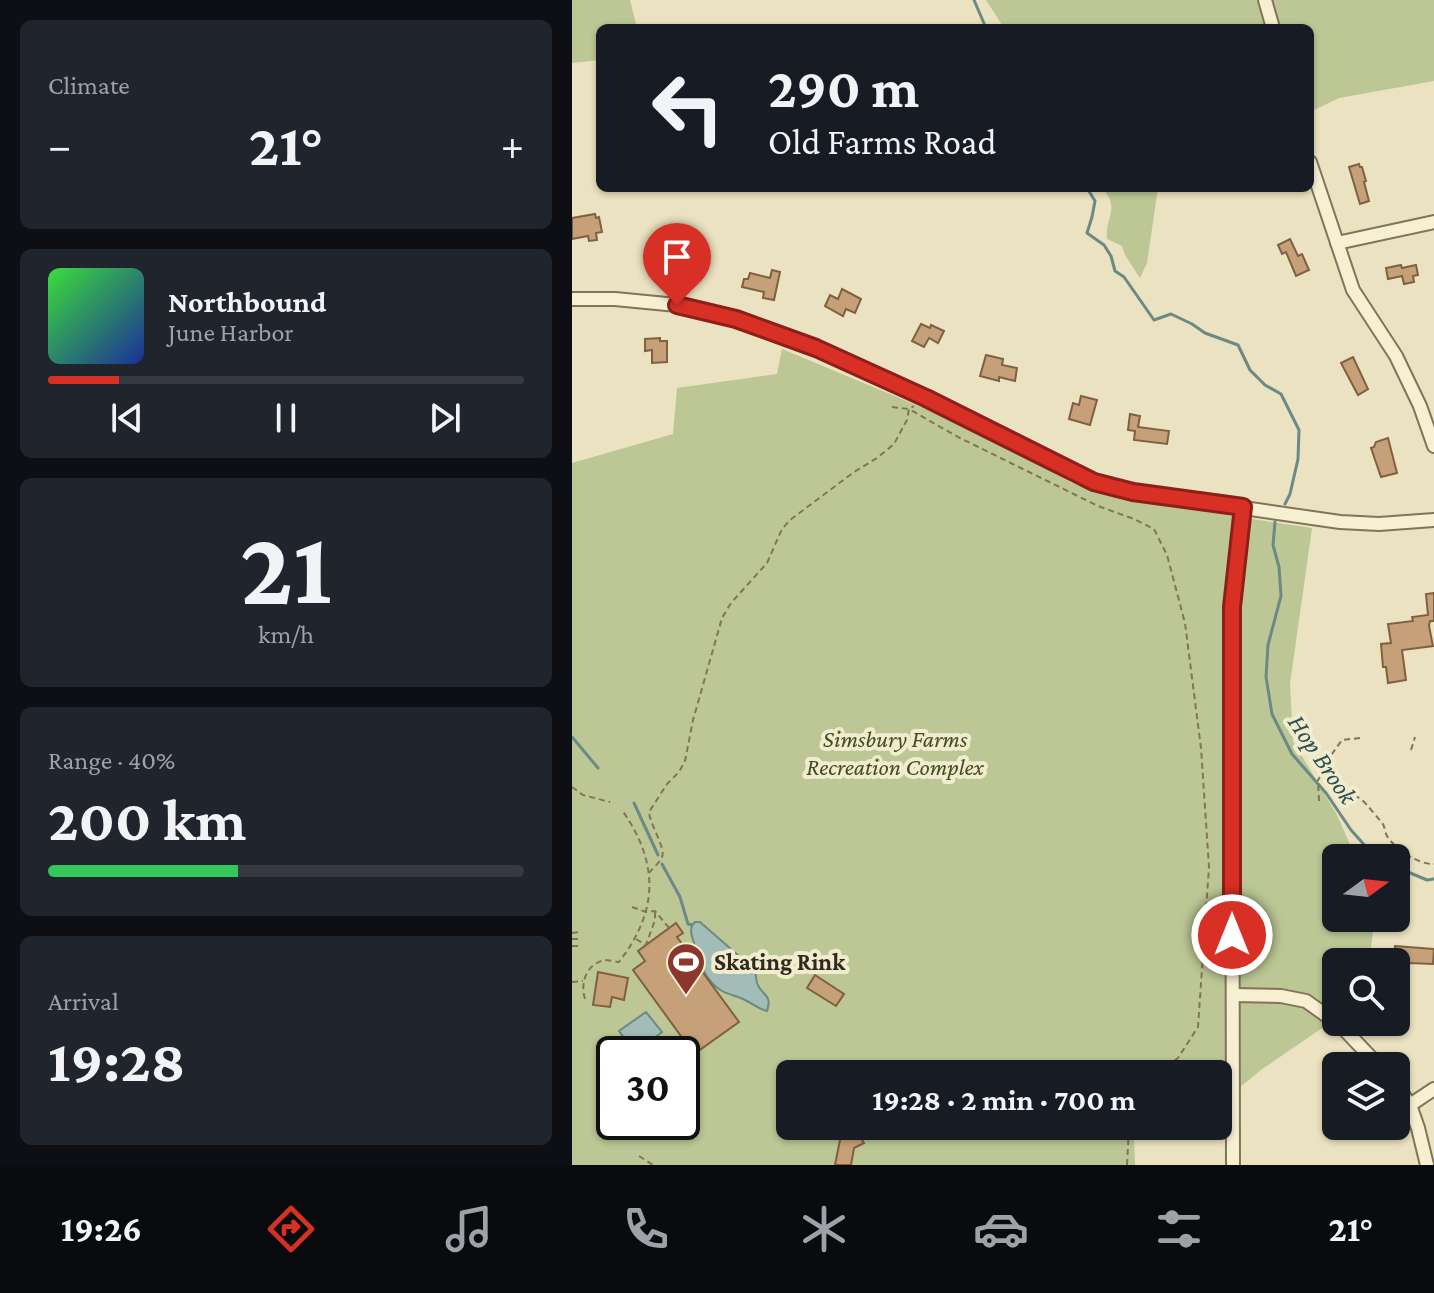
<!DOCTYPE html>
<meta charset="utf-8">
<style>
body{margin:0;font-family:"Crimson Pro",serif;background:#20242c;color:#f1f3f6;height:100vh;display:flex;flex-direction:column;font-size:30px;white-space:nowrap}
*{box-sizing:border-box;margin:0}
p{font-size:26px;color:#9ea1a6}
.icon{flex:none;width:44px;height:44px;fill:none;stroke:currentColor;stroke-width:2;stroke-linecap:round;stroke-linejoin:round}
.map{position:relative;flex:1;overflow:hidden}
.panel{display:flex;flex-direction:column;gap:20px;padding:20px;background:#0d0f14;width:572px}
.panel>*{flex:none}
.banner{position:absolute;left:24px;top:24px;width:718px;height:168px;border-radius:12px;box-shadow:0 2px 6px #0004;background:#171b24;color:#f1f3f6;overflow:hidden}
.needle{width:52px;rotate:75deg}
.controls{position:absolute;left:750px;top:844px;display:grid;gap:16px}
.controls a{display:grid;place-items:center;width:88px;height:88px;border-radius:12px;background:#171b24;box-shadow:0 2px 6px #0004;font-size:40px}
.speed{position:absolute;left:24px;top:1036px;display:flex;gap:16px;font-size:40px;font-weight:700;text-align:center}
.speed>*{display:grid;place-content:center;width:104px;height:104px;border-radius:50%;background:#171b24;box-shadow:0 2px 6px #0004;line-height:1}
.speed .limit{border:4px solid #111;border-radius:12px;background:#fff;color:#111}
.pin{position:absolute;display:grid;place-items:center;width:68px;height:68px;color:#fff;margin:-82px -34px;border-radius:50% 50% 50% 0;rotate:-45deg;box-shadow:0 0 8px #0007}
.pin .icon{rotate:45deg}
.me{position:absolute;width:88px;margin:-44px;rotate:0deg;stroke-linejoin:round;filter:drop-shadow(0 0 6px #0008)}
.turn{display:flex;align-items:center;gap:28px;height:168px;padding:0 40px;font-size:36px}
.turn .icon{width:104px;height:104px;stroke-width:2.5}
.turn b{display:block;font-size:56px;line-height:68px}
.big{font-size:60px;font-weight:700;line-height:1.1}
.panel .card{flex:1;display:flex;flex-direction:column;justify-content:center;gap:12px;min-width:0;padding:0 28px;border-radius:12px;background:#20242c}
.panel .dial{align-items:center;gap:0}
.dial b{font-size:104px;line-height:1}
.song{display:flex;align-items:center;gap:24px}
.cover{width:96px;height:96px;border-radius:12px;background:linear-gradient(135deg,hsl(120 70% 55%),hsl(230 70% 35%))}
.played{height:8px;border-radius:4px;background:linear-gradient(90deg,#d93025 15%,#363941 15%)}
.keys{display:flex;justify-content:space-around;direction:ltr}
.heat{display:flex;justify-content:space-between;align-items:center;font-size:44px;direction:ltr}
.charge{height:12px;border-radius:6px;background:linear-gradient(90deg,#34c759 40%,#363941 0)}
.trip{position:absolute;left:204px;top:1060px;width:456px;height:80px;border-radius:12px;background:#171b24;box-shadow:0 2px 6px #0004;font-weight:700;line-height:80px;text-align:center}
.dock{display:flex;height:128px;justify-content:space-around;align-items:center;background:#090b0e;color:#9ea1a6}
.dock .icon{width:56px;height:56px}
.dock .on{color:#d93025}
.dock b{font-size:36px;color:#f1f3f6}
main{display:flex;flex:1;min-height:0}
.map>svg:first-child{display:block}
.green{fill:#bcc795;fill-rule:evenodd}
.water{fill:#a2bcb7;stroke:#6b8985;stroke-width:2}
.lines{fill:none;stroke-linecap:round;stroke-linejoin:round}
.stream{stroke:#6b8985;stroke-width:3}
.building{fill:#c6a078;stroke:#7f6041;stroke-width:2}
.minor-casing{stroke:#827359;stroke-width:16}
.path{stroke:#827359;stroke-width:2;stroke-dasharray:6 4;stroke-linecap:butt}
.minor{stroke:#f6efd2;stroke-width:12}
.route-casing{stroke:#8d1f18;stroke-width:20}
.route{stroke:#d93025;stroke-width:14}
.labels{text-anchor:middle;stroke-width:8;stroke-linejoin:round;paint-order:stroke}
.park-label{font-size:24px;font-style:italic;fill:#3f4d25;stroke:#f2eccf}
.poi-label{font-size:24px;font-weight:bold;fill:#32291d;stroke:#f2eccf;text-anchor:start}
.water-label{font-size:26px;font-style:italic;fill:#2d5051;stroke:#f2eccf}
</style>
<main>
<section class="panel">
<div class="card"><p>Climate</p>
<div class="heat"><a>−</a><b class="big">21°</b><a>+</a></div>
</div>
<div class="card">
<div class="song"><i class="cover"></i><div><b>Northbound</b><p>June Harbor</p></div></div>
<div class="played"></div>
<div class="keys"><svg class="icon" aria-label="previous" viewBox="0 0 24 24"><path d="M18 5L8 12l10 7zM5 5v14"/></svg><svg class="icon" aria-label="pause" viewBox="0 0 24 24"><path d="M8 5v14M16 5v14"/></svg><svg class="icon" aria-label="next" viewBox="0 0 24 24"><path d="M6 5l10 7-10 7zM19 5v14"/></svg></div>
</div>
<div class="card dial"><b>21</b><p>km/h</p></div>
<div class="card"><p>Range · 40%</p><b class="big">200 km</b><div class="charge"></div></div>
<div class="card"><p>Arrival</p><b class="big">19:28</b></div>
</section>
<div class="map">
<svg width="862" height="1165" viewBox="0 0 862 1165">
<rect width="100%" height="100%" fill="#eae2c0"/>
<g class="green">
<polygon points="0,0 58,0 65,28 28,28 28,60 0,63"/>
<polygon points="414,0 862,0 862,81 767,98 738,112 738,28 432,28"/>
<path d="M 530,188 L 586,188 L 575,263 L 568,278 L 553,255 L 550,246 L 535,239 C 533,216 549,209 530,188 Z"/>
<path d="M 210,349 L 414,434 L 500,483 L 561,501 L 740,528 L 718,684 L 721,741 L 765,815 L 784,858 L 764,858 L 764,918 L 803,918 L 797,962 L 764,962 L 764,1011 L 753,1026 L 689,1070 L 651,1101 L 646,1103 L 646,1074 L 218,1074 L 218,1126 L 585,1126 L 562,1135 L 563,1165 L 0,1165 L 0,463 L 101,434 L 105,388 L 205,374 ZM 42,1054 L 110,1054 L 110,1122 L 42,1122 Z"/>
</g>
<g class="water">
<path d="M 123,922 L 128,922 L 183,970 C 184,975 184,979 185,983 C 189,996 201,993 195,1011 C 187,1009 181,1004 173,1000 C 166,996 157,995 150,991 C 132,980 127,961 122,943 C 120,936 118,933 120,925 Z"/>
<polygon points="74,1012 90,1032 63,1053 47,1031"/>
</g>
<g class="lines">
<g class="stream">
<polyline points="402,0 414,28"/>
<polyline points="515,188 523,201 520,217 515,233 532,245 539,256 543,271 552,277 582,320 599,314 620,324 633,333 666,345 678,370 693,385 709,394 727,430 726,459 718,494 713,504"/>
<polyline points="703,522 701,545 707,567 709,596 696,645 694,677 700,714 720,754 754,793 779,830 796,849 810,858"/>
<polyline points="0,737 26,768"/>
<polyline points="62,803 86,855"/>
<polyline points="90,864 108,897 116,924 120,925"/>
<polyline points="824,867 855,880 862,879"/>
</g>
</g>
<g class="building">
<polygon points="787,164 788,167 790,167 794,181 792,182 797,201 788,204 777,167"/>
<polygon points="23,214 24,218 27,217 30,232 24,233 25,240 17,241 16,236 0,239 0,218"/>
<polygon points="718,239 726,256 730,254 737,270 724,276 714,252 710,254 706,245"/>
<polygon points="829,265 830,268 844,265 846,275 841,276 842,282 832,284 830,276 816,279 814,268"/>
<polygon points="200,270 208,272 202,300 191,298 192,292 170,287 172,279 176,279 178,273 198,278"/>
<polygon points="270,289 289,299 283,313 274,309 271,316 253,306 258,295 266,299"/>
<polygon points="349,324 358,328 359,325 372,331 366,343 357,338 352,347 340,341"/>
<polygon points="88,338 88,341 95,341 95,362 80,363 80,350 73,351 73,339"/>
<polygon points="414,355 431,359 430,365 445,368 443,381 427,377 427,381 408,376"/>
<polygon points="781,357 796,389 786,395 769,363"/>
<polygon points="509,396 525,400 518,425 497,419 501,403 507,405"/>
<polygon points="558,414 568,416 566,427 597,431 595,444 562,440 563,431 556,430"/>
<polygon points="816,438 825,473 809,477 799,448 802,447 804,442"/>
<polygon points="862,593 862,621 858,621 857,626 861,646 830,650 834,680 816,683 814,667 811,667 809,644 819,643 816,624 841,621 840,617 856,615 854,594"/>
<polygon points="104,923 111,933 105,937 167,1022 122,1054 61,970 73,961 66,951"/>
<polygon points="823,946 862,949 861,964 837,963 837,967 828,966 829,962 822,962"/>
<polygon points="26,972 56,978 52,1000 40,997 38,1007 21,1005"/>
<polygon points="243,975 272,994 264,1006 235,988"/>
<polygon points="274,1126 293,1126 298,1136 290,1140 292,1143 282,1148 279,1165 263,1165 269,1135 277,1131"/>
</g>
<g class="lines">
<defs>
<g id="minor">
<polyline points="693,0 701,28"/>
<polyline points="738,162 781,290 824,356 848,406 862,446"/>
<polyline points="765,243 862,222"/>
<polyline points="0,299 43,299 105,305 164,319 244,348 354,398 522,482 561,492 768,522 807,524 862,520"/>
<polyline points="661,995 709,996 734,1001 769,1026 807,1066"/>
<polyline points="824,1084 838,1105"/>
<polyline points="661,1165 660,607 671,507"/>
<polyline points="855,1165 846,1128 838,1105 862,1089"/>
</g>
</defs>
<use href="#minor" class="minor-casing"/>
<g class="path">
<polyline points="320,407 337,409 342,406"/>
<path d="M 788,738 L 770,740 L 760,754 L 756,775 C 767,790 778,790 791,801 C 793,802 810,823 811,824 C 813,828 813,833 815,836 C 823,849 847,865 862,864"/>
<polyline points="839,750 843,737"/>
<polyline points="0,787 11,795 38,802"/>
<polyline points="747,801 746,780 748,777 754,776"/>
<path d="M 77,873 C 81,868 88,862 90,857 C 94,848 78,825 77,812 L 95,784 L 107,772 L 113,761 L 121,720 L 150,618 L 159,603 L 195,563 L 210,529 L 218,520 L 282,472 L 305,458 L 322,444 L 335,420 L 337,409 L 386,437 L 526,506 L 562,519 L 582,529 L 595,555 L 613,623 L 629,748 L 637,867 L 626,1027 L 606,1058 L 585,1074"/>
<polyline points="60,907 74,912 83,911 97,928"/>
<polyline points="0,933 9,932"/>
<polyline points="0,939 9,939"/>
<polyline points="64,939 74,945 83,920 83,911"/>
<polyline points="0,946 9,946"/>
<polyline points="0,982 11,981"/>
<path d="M 13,999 C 8,983 14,964 33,960 C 35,960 46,962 47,962 C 87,910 87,863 50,810"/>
<polyline points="67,1156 81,1165"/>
<polyline points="555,1165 557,1126"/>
</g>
<use href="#minor" class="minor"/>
</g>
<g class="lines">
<defs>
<polyline id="route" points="105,305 164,319 244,348 354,398 522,482 561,492 671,507 660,607 660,935"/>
</defs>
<use href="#route" class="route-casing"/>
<use href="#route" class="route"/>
</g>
<defs>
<symbol id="stadium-pin" viewBox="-11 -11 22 30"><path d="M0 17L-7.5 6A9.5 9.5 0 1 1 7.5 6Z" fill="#8c372e" stroke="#f2eccf"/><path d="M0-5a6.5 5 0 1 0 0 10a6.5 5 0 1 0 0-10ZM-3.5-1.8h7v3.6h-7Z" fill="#fff"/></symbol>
</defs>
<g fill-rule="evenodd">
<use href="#stadium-pin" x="92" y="940" width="44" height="60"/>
</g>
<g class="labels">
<g class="park-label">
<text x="323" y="747">Simsbury Farms<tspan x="323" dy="28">Recreation Complex</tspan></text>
</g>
<g class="poi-label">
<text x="142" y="970">Skating Rink</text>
</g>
<g class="water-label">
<text transform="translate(751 759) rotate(56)" y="9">Hop Brook</text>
</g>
</g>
</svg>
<div class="controls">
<a><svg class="needle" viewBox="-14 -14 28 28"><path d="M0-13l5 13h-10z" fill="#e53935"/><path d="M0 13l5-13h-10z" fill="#9ea1a6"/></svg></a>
<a><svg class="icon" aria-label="search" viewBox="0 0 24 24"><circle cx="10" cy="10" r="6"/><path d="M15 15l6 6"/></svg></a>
<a><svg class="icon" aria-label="layers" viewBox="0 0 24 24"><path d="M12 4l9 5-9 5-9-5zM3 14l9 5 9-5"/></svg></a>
</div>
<div class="speed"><div class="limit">30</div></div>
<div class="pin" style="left:105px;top:305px;background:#d93025"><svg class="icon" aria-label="arrive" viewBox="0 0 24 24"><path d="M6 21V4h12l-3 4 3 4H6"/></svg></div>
<svg class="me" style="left:660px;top:935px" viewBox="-20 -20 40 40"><circle r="17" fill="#d93025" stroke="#fff" stroke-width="3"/><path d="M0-11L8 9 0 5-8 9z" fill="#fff"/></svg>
<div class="trip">19:28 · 2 min · 700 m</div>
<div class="banner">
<div class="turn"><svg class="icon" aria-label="left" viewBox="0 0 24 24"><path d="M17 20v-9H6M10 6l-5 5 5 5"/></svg><div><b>290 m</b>Old Farms Road</div></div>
</div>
</div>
</main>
<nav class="dock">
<b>19:26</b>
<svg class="icon on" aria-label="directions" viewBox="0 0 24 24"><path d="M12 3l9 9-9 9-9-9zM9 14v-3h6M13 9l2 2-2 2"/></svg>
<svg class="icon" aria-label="music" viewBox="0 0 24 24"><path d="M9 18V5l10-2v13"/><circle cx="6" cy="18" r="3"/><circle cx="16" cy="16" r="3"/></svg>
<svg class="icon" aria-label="phone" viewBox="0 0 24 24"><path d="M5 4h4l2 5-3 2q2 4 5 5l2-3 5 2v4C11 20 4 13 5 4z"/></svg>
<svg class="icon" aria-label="climate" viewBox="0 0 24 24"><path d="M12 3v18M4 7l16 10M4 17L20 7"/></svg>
<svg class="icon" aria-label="car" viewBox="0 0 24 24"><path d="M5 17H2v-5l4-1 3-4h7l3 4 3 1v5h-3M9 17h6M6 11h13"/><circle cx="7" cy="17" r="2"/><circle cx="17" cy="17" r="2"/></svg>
<svg class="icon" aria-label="filters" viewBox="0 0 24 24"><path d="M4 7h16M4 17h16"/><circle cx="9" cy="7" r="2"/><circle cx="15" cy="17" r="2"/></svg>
<b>21°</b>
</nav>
